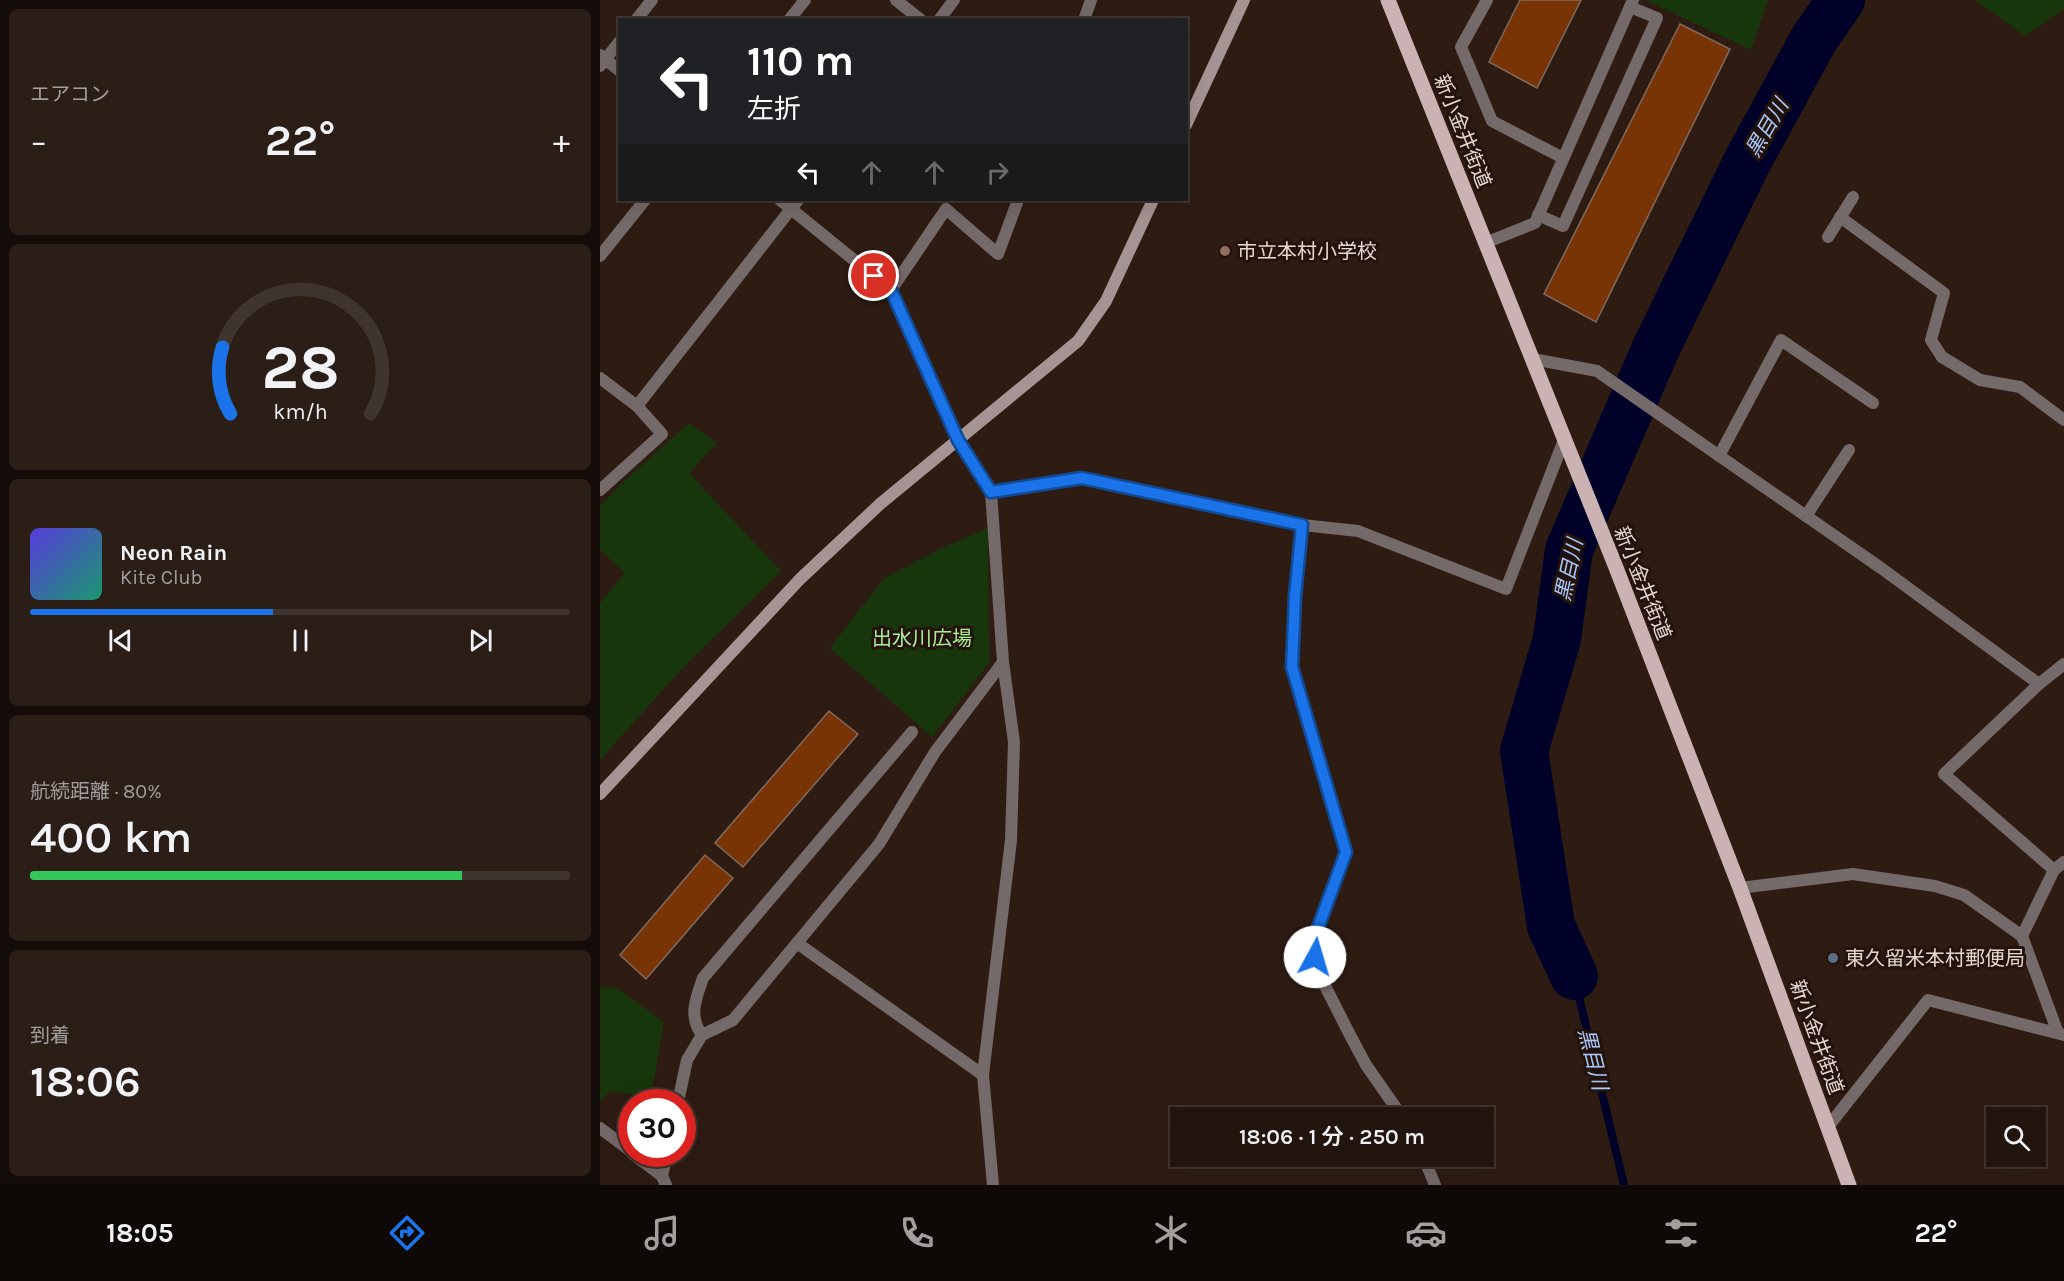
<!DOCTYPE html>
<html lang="ja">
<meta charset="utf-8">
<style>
body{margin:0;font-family:Karla,"Noto Sans JP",sans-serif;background:#2a1e17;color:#f1f3f6;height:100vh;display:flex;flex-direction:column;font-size:22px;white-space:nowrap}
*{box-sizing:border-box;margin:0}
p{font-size:20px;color:#a29f9e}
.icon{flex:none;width:33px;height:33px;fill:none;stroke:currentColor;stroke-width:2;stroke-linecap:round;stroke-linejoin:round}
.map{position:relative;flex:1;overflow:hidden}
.details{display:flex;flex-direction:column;gap:9px;padding:9px;background:#130c08;width:600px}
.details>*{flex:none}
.banner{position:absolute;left:18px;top:18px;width:570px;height:183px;border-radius:0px;box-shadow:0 6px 24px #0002,0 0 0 2px #3f342e;background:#202124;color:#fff;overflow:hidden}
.tools{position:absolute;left:1386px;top:1107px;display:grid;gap:12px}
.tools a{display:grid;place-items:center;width:60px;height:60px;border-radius:0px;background:#22150e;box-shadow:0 6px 24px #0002,0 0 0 2px #3f342e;font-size:30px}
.speed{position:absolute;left:18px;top:1089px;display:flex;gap:12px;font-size:30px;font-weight:700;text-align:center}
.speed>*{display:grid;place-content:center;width:78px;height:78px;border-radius:50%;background:#22150e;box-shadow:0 6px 24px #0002,0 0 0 2px #3f342e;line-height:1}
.speed .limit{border:9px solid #d22;background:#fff;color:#111}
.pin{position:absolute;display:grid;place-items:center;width:51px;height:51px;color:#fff;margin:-26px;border:3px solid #fff;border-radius:50%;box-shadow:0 2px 6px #0007}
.me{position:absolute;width:66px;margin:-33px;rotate:6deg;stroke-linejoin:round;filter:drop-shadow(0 0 4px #0008)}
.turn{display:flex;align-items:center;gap:21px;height:126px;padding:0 30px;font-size:27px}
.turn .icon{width:78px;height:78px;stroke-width:2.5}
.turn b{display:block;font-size:42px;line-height:51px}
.lanes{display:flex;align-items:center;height:57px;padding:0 30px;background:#0003;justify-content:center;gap:30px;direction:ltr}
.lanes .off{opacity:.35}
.big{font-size:45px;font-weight:600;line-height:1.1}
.details .widget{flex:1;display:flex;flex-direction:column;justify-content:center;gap:9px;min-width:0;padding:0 21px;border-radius:9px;background:#2a1e17}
.details .dial{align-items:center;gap:0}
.dial svg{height:156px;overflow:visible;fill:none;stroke:#3f342e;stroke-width:7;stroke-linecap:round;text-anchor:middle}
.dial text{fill:#f1f3f6;stroke:none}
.song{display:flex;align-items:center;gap:18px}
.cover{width:72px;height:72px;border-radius:9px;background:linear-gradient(135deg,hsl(250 70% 55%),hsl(160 70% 35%))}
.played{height:6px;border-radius:3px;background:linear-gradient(90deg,#1a73e8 45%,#3f342e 45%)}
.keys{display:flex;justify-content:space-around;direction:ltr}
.heat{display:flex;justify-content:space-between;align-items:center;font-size:33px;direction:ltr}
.charge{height:9px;border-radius:4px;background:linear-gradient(90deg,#34c759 80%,#3f342e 0)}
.trip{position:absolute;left:570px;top:1107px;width:324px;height:60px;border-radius:0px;background:#22150e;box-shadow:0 6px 24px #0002,0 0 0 2px #3f342e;font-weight:600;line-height:60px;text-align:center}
.tab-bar{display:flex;height:96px;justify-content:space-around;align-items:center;background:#0e0806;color:#a29f9e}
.tab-bar .icon{width:42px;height:42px}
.tab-bar .on{color:#1a73e8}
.tab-bar b{font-size:27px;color:#f1f3f6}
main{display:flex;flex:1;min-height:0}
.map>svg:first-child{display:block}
.green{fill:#17360b}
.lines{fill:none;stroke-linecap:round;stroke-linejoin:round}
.stream{stroke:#000129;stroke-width:8}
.river{stroke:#000129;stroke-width:48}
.building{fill:#793405;stroke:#806a60;stroke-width:1.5}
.lane{stroke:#756a6a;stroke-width:12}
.street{stroke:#756a6a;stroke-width:12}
.secondary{stroke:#a69393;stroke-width:12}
.primary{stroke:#ccb3b3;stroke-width:15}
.route-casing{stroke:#114b97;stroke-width:15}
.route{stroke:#1a73e8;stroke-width:10}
.education-dot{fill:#8d6e63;stroke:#24130a;stroke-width:2}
.service-dot{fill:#5c6f8a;stroke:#24130a;stroke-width:2}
.labels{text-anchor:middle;stroke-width:6;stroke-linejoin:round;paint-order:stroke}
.street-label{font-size:20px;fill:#e5d8d2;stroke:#24130a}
.poi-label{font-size:20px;fill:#e5d8d2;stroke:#24130a;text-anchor:start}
.park-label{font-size:20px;fill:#aaf094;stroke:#24130a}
.water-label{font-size:21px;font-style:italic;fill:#a8c8fe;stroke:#24130a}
</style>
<main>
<section class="details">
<div class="widget"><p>エアコン</p>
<div class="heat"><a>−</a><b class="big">22°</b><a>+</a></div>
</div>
<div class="widget dial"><svg viewBox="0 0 100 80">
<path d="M14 69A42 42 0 1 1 86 69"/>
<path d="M14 69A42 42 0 0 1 10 35" stroke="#1a73e8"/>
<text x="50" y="56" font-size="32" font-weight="700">28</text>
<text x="50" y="72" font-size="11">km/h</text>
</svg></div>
<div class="widget">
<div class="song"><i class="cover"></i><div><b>Neon Rain</b><p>Kite Club</p></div></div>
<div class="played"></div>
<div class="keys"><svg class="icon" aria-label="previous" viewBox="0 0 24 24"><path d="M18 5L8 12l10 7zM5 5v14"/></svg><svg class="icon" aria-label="pause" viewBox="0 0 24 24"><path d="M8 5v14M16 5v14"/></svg><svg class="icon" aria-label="next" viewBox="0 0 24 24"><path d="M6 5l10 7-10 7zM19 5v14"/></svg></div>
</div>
<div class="widget"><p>航続距離 · 80%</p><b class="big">400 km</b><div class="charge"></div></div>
<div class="widget"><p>到着</p><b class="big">18:06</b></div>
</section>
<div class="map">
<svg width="1464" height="1185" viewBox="0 0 1464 1185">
<rect width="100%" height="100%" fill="#2e1c13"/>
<g class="green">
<polygon points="1046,0 1168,0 1151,50"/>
<polygon points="1375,0 1464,0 1464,9 1425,36"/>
<polygon points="89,423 117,443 89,473 181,571 80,671 0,760 0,603 25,573 0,550 0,506 22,483"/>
<polygon points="388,528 389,663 332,737 230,648 284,578 342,548"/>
<polygon points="0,987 17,988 64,1022 51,1097 10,1091 0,1102"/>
</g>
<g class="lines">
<polyline class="stream" points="974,976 1024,1185"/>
<polyline class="river" points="974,976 951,926 924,751 957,639 969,550 1056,348 1147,162 1214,39 1241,0"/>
</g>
<g class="building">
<polygon points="920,0 981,0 937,88 889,62"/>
<polygon points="1080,24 1130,49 996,322 944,294"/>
<polygon points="229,711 258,734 143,867 115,843"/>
<polygon points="105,855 133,878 46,979 20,955"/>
</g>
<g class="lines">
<g class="lane">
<polyline points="296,0 321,20"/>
<polyline points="189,20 205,0"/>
<polyline points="339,20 354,0"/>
<polyline points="938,215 963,226 1057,18 1030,7"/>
<polyline points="1240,217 1344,293 1331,340 1342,357"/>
<polyline points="1228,237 1253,197"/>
<polyline points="0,256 45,200"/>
<polyline points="0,378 37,406 62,434 0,490"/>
<polyline points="37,406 198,200"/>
<polyline points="1119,456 1181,340 1273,403"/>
<polyline points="1206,516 1249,450"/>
<polyline points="1439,684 1344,774 1454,870"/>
<polyline points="1140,888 1253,874 1335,886 1364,895 1422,936"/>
<path d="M 102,1035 C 88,1016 96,998 103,978 L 312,732"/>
</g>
<g class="street">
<polyline points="887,0 861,47 892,121 963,158"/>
<polyline points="36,20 52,0"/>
<polyline points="484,20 491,0"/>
<polyline points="0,55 20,71"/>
<polyline points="0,66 20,41"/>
<polyline points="180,200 291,290 358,440 391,492 481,478 702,525 758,531 906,589 964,440"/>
<polyline points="885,243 935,223 1033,0"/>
<polyline points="291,290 346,209 398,254 418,200"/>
<polyline points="1342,357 1380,380 1420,387 1464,420"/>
<polyline points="933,359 997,371 1281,568 1439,684 1464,664"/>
<polyline points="391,492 403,662 414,742 411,840 383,1075 393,1185"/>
<polyline points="702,525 695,596 692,667 746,852 712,944 717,970 750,1035 766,1065 803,1118"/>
<polyline points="197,943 383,1075"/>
<polyline points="1458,1033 1422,936 1454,870 1464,862"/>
<polyline points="78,1102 87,1060 102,1035 133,1020 279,844 335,752 403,662"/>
<polyline points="0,1128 32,1152"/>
<polyline points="1227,1128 1328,1000 1464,1035"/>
<polyline points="33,1154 62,1176 66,1185"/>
<polyline points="823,1156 835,1185"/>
<polyline points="62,1176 67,1154"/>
</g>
<g class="secondary">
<polyline points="586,125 644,0"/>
<polyline points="0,794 200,579 280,504 478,341 506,301 553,200"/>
</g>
<polyline class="primary" points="788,0 1015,565 1140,888 1249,1185"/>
</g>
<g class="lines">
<defs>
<polyline id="route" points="274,276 291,290 358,440 391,492 482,478 702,525 695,596 692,667 746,852 712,944 715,957"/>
</defs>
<use href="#route" class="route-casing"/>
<use href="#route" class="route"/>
</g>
<circle class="education-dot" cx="625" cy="251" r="6"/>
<circle class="service-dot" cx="1233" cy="958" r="6"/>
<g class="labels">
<g class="street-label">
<text transform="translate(863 131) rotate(68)" y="7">新小金井街道</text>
<text transform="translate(1043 583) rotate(68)" y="7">新小金井街道</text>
<text transform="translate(1217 1037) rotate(70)" y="7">新小金井街道</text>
</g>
<g class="poi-label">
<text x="637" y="258">市立本村小学校</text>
<text x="1245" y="965">東久留米本村郵便局</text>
</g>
<g class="park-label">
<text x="322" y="645">出水川広場</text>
</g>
<g class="water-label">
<text transform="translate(1167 128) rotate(-60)" y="7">黒目川</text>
<text transform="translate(969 570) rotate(-78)" y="7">黒目川</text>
<text transform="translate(993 1059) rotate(76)" y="7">黒目川</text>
</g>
</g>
</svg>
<div class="tools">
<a><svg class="icon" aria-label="search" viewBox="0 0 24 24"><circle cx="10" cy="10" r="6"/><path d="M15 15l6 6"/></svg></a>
</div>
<div class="speed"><div class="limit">30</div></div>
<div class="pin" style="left:274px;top:276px;background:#d93025"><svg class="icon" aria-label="arrive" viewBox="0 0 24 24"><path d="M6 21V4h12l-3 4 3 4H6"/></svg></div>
<svg class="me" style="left:715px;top:957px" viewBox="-20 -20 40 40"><circle r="19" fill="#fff"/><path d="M0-13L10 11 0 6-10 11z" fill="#1a73e8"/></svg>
<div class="trip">18:06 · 1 分 · 250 m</div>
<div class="banner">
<div class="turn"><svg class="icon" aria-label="left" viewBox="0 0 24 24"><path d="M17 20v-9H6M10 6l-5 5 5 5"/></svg><div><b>110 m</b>左折</div></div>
<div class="lanes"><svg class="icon" aria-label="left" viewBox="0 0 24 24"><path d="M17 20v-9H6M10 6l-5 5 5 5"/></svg><svg class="icon off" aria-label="ahead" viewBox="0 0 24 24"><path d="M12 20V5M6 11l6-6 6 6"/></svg><svg class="icon off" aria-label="ahead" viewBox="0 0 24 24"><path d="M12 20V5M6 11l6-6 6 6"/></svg><svg class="icon off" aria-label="right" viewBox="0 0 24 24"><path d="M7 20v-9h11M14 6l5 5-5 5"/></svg></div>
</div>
</div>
</main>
<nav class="tab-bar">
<b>18:05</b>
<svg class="icon on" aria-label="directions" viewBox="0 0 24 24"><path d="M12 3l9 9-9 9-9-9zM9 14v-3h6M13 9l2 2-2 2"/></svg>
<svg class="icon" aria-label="music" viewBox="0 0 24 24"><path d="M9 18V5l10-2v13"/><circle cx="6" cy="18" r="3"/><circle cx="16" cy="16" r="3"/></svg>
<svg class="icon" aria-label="phone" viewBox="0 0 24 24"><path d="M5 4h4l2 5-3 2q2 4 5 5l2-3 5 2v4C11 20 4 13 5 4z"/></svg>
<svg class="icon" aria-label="climate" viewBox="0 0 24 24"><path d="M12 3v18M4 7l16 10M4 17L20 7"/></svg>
<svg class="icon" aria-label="car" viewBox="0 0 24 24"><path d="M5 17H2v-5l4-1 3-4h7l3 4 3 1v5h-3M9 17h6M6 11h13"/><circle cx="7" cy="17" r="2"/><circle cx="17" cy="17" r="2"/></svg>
<svg class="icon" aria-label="filters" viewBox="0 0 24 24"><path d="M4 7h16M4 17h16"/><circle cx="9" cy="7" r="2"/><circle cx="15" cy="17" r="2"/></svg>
<b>22°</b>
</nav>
